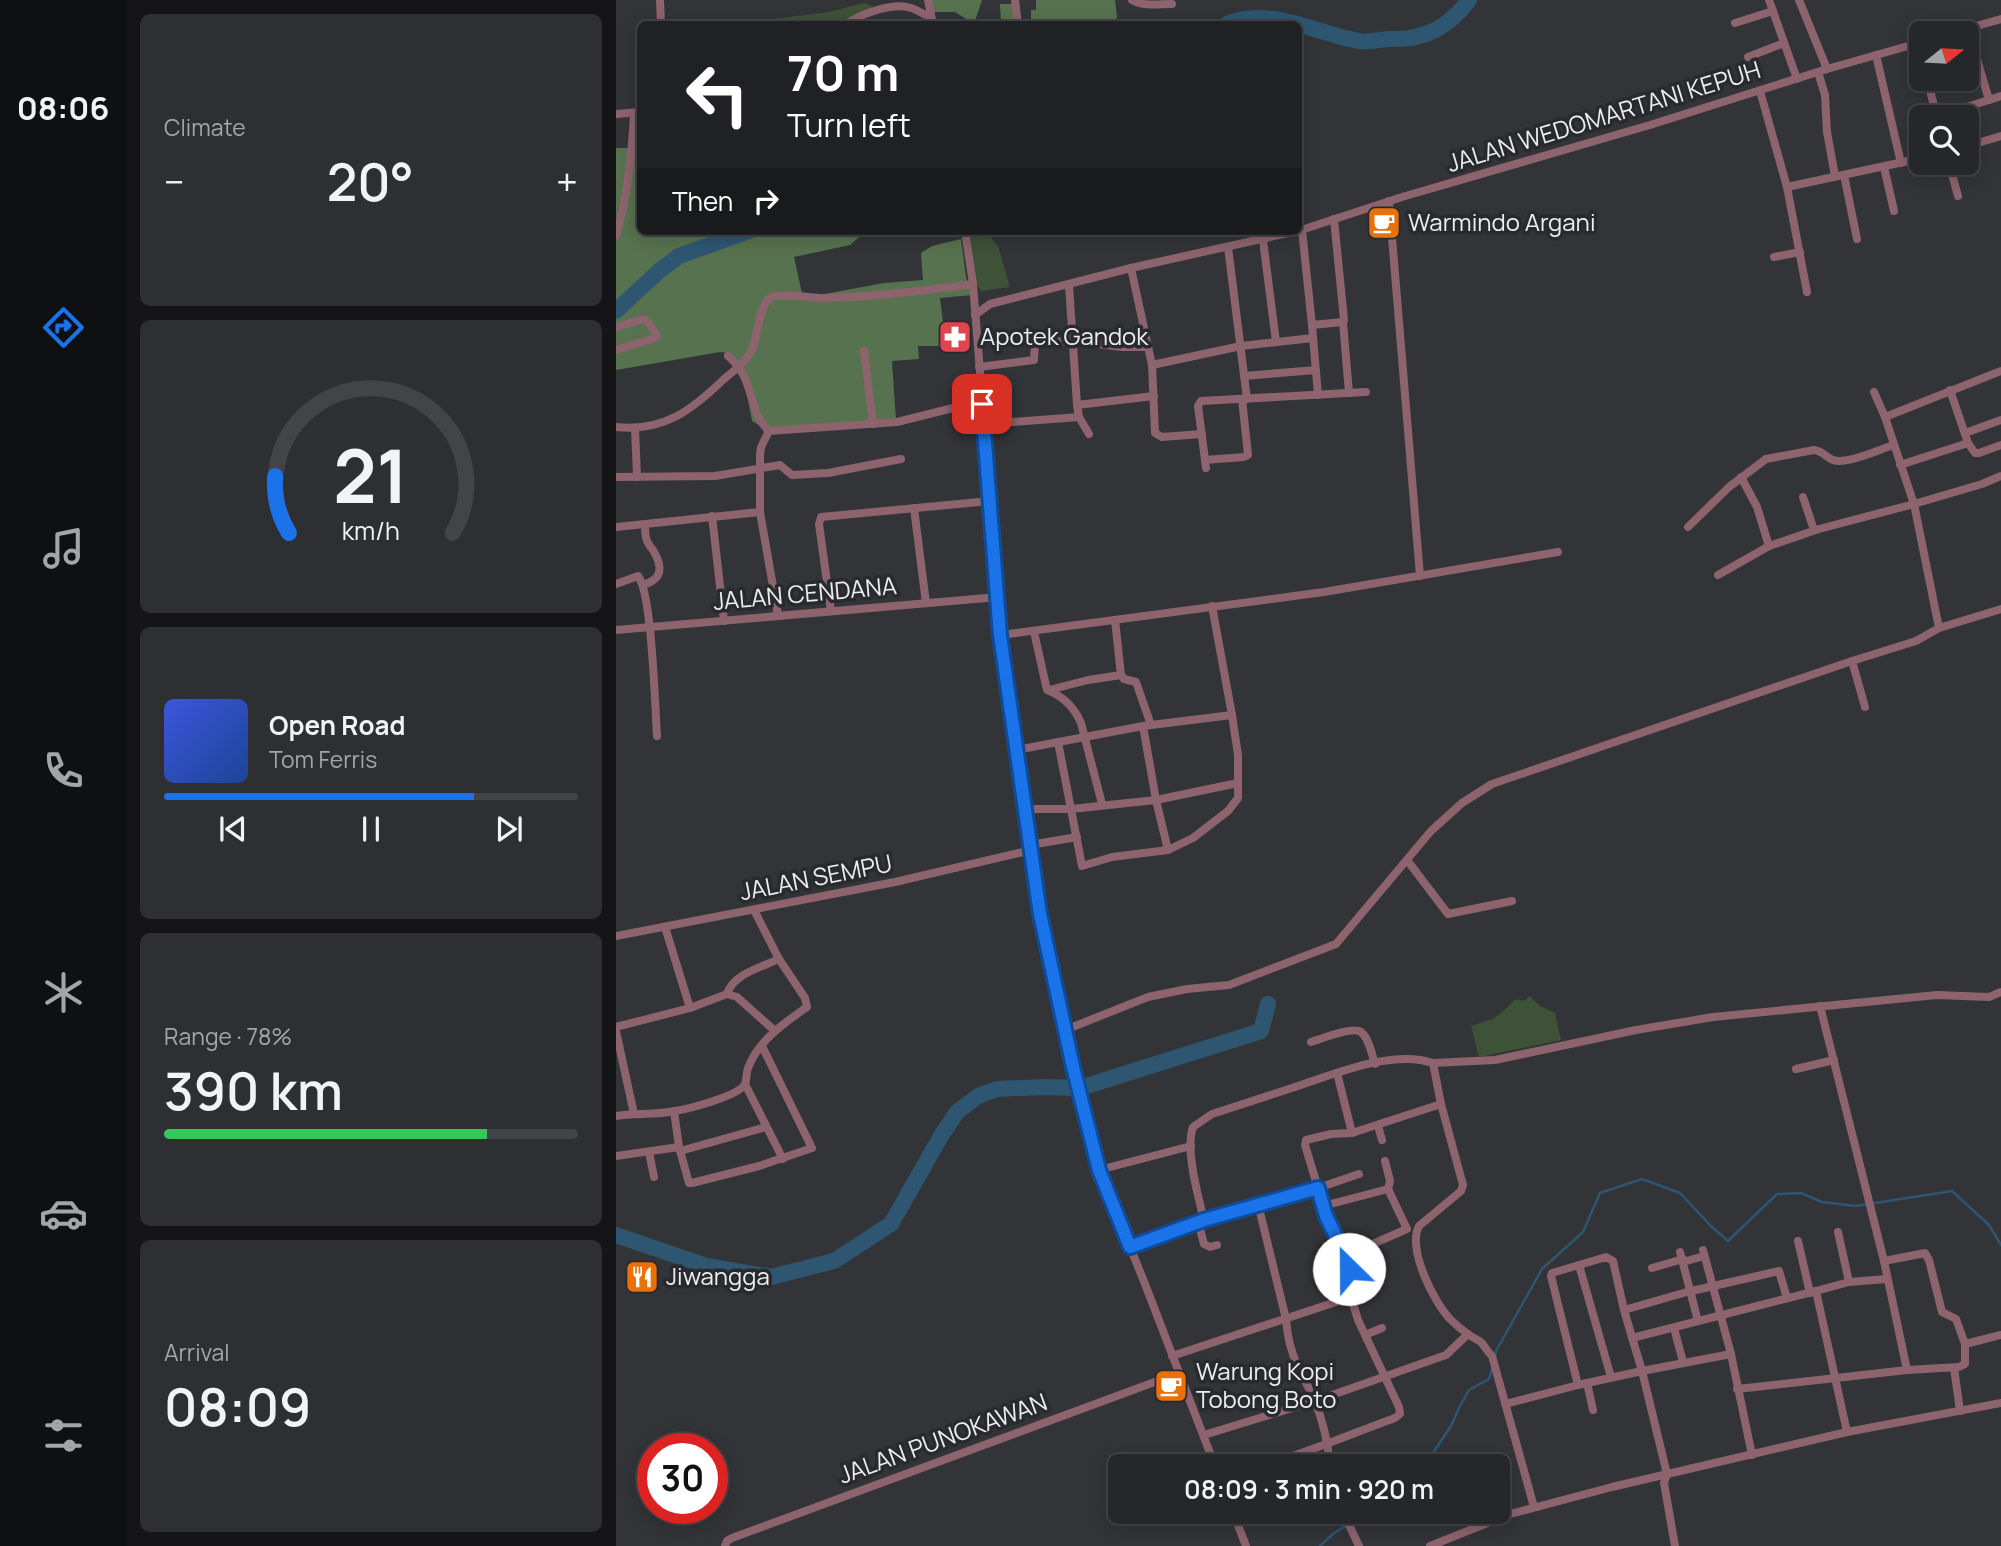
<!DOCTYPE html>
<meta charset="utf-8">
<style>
body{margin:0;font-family:Manrope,sans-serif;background:#2e2f32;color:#f1f3f6;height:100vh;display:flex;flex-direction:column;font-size:26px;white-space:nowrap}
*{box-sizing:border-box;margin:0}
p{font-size:23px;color:#a4a5a8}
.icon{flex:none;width:38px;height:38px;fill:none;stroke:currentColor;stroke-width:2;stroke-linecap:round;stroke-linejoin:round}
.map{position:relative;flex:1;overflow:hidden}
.drawer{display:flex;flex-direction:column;gap:14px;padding:14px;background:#151517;width:490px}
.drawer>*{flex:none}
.top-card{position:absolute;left:21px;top:21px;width:665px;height:214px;border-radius:10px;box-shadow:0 4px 18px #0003,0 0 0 2px #424447;background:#202124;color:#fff;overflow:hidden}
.needle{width:46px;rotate:72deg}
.tools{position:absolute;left:1293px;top:21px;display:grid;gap:14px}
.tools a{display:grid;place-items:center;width:70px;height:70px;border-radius:10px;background:#26272a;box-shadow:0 4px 18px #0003,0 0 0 2px #424447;font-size:35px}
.speed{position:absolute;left:21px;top:1433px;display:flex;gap:14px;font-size:35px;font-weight:700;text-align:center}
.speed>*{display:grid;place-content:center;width:91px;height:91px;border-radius:50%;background:#26272a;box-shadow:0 4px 18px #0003,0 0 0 2px #424447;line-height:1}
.speed .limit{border:10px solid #d22;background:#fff;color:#111}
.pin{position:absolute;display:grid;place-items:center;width:60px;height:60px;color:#fff;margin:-30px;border-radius:14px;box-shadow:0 4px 10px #0006}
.me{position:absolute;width:77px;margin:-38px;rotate:337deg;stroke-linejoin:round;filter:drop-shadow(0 0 5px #0008)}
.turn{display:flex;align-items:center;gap:24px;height:147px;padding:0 35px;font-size:32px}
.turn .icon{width:91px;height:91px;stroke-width:2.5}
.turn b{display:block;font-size:49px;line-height:60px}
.then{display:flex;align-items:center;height:66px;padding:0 35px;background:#0003;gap:14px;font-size:26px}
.big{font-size:52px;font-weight:600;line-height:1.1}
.drawer .card{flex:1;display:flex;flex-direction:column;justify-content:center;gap:10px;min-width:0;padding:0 24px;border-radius:10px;background:#2e2f32}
.drawer .dial{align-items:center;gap:0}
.dial svg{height:182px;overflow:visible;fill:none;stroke:#424447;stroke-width:7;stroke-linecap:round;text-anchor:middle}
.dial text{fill:#f1f3f6;stroke:none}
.song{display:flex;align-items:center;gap:21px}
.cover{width:84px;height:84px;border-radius:10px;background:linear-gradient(135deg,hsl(230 70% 55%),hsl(220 70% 35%))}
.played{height:7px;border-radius:4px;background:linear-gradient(90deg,#1a73e8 75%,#424447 75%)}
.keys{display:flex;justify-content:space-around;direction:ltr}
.heat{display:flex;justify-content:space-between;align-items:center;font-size:38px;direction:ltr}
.charge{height:10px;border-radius:5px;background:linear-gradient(90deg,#34c759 78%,#424447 0)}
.trip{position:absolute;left:492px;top:1454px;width:402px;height:70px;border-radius:10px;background:#26272a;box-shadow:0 4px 18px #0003,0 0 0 2px #424447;font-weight:600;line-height:70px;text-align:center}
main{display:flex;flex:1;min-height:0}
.tab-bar{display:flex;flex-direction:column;width:126px;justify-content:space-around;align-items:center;background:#0f1011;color:#a4a5a8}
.tab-bar .icon{width:49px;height:49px}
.tab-bar .selected{color:#1a73e8}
.tab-bar b{font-size:32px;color:#f1f3f6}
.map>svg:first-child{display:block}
.green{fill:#3d5236}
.forest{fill:#57724f}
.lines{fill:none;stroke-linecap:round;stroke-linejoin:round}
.stream{stroke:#2e5671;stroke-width:2.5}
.river{stroke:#2e5671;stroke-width:16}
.minor{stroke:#8d636d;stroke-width:8}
.route-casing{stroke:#114b97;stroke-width:18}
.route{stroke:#1a73e8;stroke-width:12}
.labels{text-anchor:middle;stroke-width:7;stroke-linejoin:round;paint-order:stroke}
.street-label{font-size:24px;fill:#ecedef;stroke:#282a2e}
.poi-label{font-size:24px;fill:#ecedef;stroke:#282a2e;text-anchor:start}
</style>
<main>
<nav class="tab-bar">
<b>08:06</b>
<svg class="icon selected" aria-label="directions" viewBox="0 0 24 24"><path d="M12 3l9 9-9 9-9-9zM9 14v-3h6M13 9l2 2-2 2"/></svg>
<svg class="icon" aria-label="music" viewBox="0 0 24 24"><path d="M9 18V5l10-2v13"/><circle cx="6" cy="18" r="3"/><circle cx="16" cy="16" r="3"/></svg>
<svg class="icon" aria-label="phone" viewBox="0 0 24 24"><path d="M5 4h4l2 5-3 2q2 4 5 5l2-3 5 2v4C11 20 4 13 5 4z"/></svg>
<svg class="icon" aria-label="climate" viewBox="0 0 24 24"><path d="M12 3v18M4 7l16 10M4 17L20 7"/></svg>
<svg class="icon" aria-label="car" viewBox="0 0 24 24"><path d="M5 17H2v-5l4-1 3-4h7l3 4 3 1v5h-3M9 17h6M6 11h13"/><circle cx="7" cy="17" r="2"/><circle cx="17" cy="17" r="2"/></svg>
<svg class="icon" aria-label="filters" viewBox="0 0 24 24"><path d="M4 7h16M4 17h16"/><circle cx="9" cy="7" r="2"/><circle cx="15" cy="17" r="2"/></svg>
</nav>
<section class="drawer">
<div class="card"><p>Climate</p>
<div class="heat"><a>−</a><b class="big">20°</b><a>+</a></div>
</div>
<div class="card dial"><svg viewBox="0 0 100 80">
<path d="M14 69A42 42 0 1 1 86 69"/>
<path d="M14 69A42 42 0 0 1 8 44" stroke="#1a73e8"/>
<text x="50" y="56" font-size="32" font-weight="700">21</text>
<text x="50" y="72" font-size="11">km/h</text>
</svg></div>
<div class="card">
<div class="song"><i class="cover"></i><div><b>Open Road</b><p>Tom Ferris</p></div></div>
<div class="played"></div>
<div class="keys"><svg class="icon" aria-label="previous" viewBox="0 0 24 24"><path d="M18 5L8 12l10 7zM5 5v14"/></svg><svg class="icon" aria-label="pause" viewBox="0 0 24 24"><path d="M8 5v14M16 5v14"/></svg><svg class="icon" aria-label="next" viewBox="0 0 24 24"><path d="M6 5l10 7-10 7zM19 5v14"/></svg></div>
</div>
<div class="card"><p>Range · 78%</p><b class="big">390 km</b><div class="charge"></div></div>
<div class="card"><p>Arrival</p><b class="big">08:09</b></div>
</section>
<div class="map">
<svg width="1385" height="1546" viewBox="0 0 1385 1546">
<rect width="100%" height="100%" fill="#323438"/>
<g class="green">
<polygon points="248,3 267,10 232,24 158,24 157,19 212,12"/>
<polygon points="351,231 372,231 372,234 382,246 394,287 365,291 359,282"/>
<polygon points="914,996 924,1006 939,1013 945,1040 863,1057 855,1026 876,1019 884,1014 900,999 908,1001"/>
</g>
<g class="forest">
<polygon points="311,0 366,0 358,24 339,12 313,12"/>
<polygon points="420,0 499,0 501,17 498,24 385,24 384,4 400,4 403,24 415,22 415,10 420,10"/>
<polygon points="13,142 24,142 24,231 250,231 234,245 178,257 187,298 268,283 307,280 305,253 316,246 345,239 350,277 356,295 324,298 330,346 302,346 303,359 276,361 280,420 153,431 136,421 126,367 112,353 104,352 0,370 0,148 12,148"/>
</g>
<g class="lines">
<g class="stream">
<polyline points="879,1357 880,1351 926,1269 967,1232 984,1193 1026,1179 1064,1193 1095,1226 1112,1241 1161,1194 1185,1193 1206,1202 1240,1206 1336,1191 1373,1225 1385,1245"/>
<polyline points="803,1466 813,1459 835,1426 844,1406 853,1390 873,1379 877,1367"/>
<polyline points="704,1546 718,1533 738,1521 757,1512"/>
</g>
<g class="river">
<path d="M 611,24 C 656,6 700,34 743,41 C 753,43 764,39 775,39 C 809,40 833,27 853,0"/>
<polyline points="0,311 43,271 63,256 133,231"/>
<polyline points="0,1235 91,1266 155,1277 218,1261 275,1224 325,1136 341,1112 362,1096 381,1089 427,1087 464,1088 645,1031 652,1004"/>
</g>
<g class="minor">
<polyline points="44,0 45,24"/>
<polyline points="312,0 317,24"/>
<polyline points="399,0 402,24"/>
<path d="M 516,0 C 528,7 543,4 556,4"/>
<polyline points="1153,0 1181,79"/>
<polyline points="1183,0 1211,69"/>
<polyline points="1119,23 1157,11"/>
<path d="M 230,24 C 245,14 276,2 295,8 C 302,10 308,15 315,17"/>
<polyline points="1352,29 1373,100"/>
<polyline points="1335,33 1385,19"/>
<polyline points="1301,43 1306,59"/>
<polyline points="1260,55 1285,163"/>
<polyline points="1132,57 1168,43"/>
<polyline points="1202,72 1209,95 1211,132 1219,176"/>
<polyline points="1311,79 1321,117"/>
<polyline points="1144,91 1171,187 1191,292"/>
<polyline points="0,114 24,112"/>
<polyline points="1320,117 1385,96"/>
<polyline points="1351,146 1385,136"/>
<polyline points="1333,163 1342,196"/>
<polyline points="1268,167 1278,211"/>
<polyline points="1228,175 1241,239"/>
<polyline points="1171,187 1306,158"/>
<polyline points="773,201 804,576"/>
<polyline points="718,219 728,320 727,322"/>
<polyline points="686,230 696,325 702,395"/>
<polyline points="349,231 357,284 385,635 424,914 457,1067 483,1170 529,1284 599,1466"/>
<polyline points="682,231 786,197 1034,125 1211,69 1306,42"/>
<path d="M 0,236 C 12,196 16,154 18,113"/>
<polyline points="647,240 660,342"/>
<polyline points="612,247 631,399"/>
<polyline points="1158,257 1184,252"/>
<polyline points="515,268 536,365 539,433 546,437 586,434"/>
<polyline points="453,285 461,405 463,417 473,434"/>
<polyline points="359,315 374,304 515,268 681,231"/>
<polyline points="696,325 727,322 733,393"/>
<polyline points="0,327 28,319 33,323 41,336 36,339 0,350"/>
<polyline points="248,351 257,424"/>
<path d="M 112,356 C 140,379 131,412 153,431"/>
<polyline points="536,365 625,346 697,338"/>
<polyline points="363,367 418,360 419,342 457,341 506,347 532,347"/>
<polyline points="628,376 700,370"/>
<polyline points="1334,390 1352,443 1359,453 1363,453 1385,445"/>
<polyline points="1258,392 1269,417 1298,504 1323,628 1385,609"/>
<polyline points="461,405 538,396"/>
<polyline points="1269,417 1385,371"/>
<polyline points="368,424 463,417"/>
<path d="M 0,427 C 48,432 76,410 108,379 C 119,370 131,361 137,348 C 141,336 144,304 154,298 C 164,292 195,298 207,298 C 257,297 308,291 357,284"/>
<polyline points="19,428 21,477"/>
<polyline points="1349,433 1385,420"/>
<polyline points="589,460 628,457 632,455 626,399"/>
<polyline points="1284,465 1352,443"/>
<polyline points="590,468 582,406 585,401 750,392"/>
<polyline points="0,477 99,476 164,465 176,475 212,473 285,459"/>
<polyline points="1125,477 1141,507 1153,546"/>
<polyline points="1187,497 1198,530"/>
<polyline points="298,508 310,603"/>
<polyline points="96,516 108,621"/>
<polyline points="0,527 144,512"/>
<path d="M 1072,527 L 1113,487 L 1150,459 L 1198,450 C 1207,451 1209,457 1217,460 C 1230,465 1264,449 1278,445"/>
<polyline points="1102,575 1153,546 1203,529 1298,504 1366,484 1385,476"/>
<path d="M 0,584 L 22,576 C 36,592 39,708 41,736"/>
<path d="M 27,585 C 47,579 47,567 37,550 C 36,549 32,543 31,541 C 29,536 29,529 29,524"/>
<polyline points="215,611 203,524 205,517 374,501"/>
<polyline points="162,615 144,512 144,455 145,447 153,431 281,422 345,406 366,404"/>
<polyline points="499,620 505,675 508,679 520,682 535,725"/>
<polyline points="0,630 382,597"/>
<path d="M 418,632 L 431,690 C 447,696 458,707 465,723 L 486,804"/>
<polyline points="385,635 708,592 942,552"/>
<polyline points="1236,661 1249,707"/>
<polyline points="433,690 472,680 505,675"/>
<polyline points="527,726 540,800 552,850"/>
<polyline points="442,742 466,866 496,857 552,850 577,838 612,811 622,798 622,755 616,715"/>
<polyline points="400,750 527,726 616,715 596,606"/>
<polyline points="409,809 455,809 540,800 622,783"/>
<polyline points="414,845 461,837"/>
<polyline points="791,860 832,914 896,901"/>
<polyline points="49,927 74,1008"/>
<polyline points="0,936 279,882 407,852 414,846"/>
<polyline points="1204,1006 1268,1261 1291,1370"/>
<polyline points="0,1027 74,1008 111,994"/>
<path d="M 158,1030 L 121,997 L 111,994 C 117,974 146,967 163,959"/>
<polyline points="449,1030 532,997 571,989 613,985 720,944 815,831 846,803 876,784 1236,661 1300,641 1323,628"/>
<polyline points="0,1031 18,1114"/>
<path d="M 695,1042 C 705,1039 737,1026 745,1032 C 753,1038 756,1055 759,1064"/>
<polyline points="817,1063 879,1060 1020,1030 1097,1017 1321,995 1373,997 1385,992"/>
<polyline points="1180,1069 1218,1060"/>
<polyline points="721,1073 736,1133"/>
<polyline points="129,1084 167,1159"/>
<polyline points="58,1111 63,1147 73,1183 76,1183 143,1166 196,1148 146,1046"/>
<path d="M 0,1116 C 19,1113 40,1115 59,1111 C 72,1109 123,1096 129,1084 C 131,1080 130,1073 132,1068 C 142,1041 168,1023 191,1007 L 189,998 L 163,959 L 138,910"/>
<polyline points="762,1126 766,1140"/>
<polyline points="64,1151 150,1127"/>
<polyline points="33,1152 38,1177"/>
<polyline points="0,1156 63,1147"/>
<polyline points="769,1161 774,1181 772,1189"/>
<polyline points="483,1170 575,1146"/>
<path d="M 642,1204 L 670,1319 C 671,1335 675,1352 682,1367 C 687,1379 695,1390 699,1402 C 708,1423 712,1444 714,1466"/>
<polyline points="707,1206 772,1189 791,1229 729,1256"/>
<path d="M 588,1220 C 582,1195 569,1150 577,1127 L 596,1114 C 624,1105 652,1096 679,1087 C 718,1074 777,1049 817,1063 L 825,1104"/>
<polyline points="582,1222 588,1244 594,1247 601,1245"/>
<polyline points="1222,1232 1233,1282"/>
<polyline points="1182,1241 1194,1293"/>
<path d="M 514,1247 L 588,1220 L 702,1188 L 689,1145 L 690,1140 L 715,1134 L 736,1133 L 825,1104 L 847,1185 L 845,1191 L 803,1226 C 791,1249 818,1303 835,1320 C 840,1325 846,1330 852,1334 C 856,1338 862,1339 866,1343 C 869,1347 872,1352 876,1356 L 918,1507"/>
<polyline points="1087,1250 1115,1354 1136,1455"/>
<polyline points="1064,1252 1082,1321"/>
<polyline points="1268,1261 1309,1253 1313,1260 1326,1312 1340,1319 1349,1344"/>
<polyline points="1067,1262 1088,1256"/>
<polyline points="963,1265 995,1377"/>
<polyline points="1036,1268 1067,1259"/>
<polyline points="1200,1291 1233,1282 1271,1279"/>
<polyline points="1008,1310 1071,1292 1163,1271 1171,1298"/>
<polyline points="1058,1328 1067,1362"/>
<polyline points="749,1335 766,1328"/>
<polyline points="1016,1338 1200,1291 1231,1432"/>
<polyline points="556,1356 735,1297"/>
<polyline points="1338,1368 1344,1411"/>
<polyline points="971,1383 977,1410"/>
<polyline points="962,1385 935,1276 936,1273 990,1257 997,1261 1008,1310 1026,1371 1115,1354"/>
<polyline points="1121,1389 1291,1370 1343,1367 1349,1364 1349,1344 1385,1335"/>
<polyline points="889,1404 962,1385 1026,1371 1051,1474 1048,1483 1059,1546"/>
<polyline points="588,1435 699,1401 830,1355 852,1334"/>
<path d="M 647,1466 C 692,1452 735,1434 779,1418 L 784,1414 L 783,1407 L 742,1320 L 735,1297 L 735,1279 L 729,1256 L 710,1216 L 702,1188 L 743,1174"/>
<polyline points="617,1512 630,1546"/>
<polyline points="727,1512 743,1546"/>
<polyline points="109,1546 111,1541 116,1538 563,1373"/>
<polyline points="814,1546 894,1514 996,1487 1231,1432 1385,1403"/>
</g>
</g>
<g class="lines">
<defs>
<polyline id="route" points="366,404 384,635 424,914 457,1067 483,1170 514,1247 588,1220 702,1188 710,1216 729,1255 733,1269"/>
</defs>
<use href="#route" class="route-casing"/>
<use href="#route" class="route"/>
</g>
<defs>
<symbol id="cafe-square" viewBox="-11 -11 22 22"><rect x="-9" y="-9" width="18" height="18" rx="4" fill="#e8710a" stroke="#282a2e"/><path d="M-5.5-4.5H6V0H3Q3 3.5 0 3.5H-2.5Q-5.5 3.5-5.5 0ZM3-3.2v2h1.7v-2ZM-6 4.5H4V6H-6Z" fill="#fff"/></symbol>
<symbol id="pharmacy-square" viewBox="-11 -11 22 22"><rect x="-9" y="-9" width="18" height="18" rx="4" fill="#e0444e" stroke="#282a2e"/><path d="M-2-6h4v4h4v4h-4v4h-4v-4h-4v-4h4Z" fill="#fff"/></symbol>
<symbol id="restaurant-square" viewBox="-11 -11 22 22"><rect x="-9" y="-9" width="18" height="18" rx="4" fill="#e8710a" stroke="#282a2e"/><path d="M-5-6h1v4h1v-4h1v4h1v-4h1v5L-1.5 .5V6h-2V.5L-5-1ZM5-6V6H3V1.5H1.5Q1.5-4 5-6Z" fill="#fff"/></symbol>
</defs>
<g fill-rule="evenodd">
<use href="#cafe-square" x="749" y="204" width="38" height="38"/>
<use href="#pharmacy-square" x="320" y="318" width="38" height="38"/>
<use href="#restaurant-square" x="7" y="1258" width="38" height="38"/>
<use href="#cafe-square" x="536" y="1367" width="38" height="38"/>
</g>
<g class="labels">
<g class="street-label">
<text transform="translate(988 117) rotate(-17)" y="8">JALAN WEDOMARTANI KEPUH</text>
<text transform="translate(189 594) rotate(-5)" y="8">JALAN CENDANA</text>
<text transform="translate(200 878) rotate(-11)" y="8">JALAN SEMPU</text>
<text transform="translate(327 1439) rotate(-20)" y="8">JALAN PUNOKAWAN</text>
</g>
<g class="poi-label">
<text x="792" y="231">Warmindo Argani</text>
<text x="364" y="345">Apotek Gandok</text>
<text x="50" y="1285">Jiwangga</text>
<text x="580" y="1380">Warung Kopi<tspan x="580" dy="28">Tobong Boto</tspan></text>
</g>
</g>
</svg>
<div class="tools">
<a><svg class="needle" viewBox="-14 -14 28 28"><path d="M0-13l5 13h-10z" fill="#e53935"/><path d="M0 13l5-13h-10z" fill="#a4a5a8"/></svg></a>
<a><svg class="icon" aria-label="search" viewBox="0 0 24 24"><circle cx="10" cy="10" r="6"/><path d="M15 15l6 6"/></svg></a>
</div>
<div class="speed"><div class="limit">30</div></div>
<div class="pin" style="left:366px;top:404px;background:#d93025"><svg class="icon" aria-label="arrive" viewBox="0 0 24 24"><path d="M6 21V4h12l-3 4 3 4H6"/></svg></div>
<svg class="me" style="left:733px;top:1269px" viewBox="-20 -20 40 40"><circle r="19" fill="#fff"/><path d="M0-13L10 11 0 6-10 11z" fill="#1a73e8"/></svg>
<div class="trip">08:09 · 3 min · 920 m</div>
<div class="top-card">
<div class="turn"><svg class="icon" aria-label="left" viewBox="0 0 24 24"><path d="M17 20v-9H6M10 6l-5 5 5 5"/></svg><div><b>70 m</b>Turn left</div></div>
<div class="then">Then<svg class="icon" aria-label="right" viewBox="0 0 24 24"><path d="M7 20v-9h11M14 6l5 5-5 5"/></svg></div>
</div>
</div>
</main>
